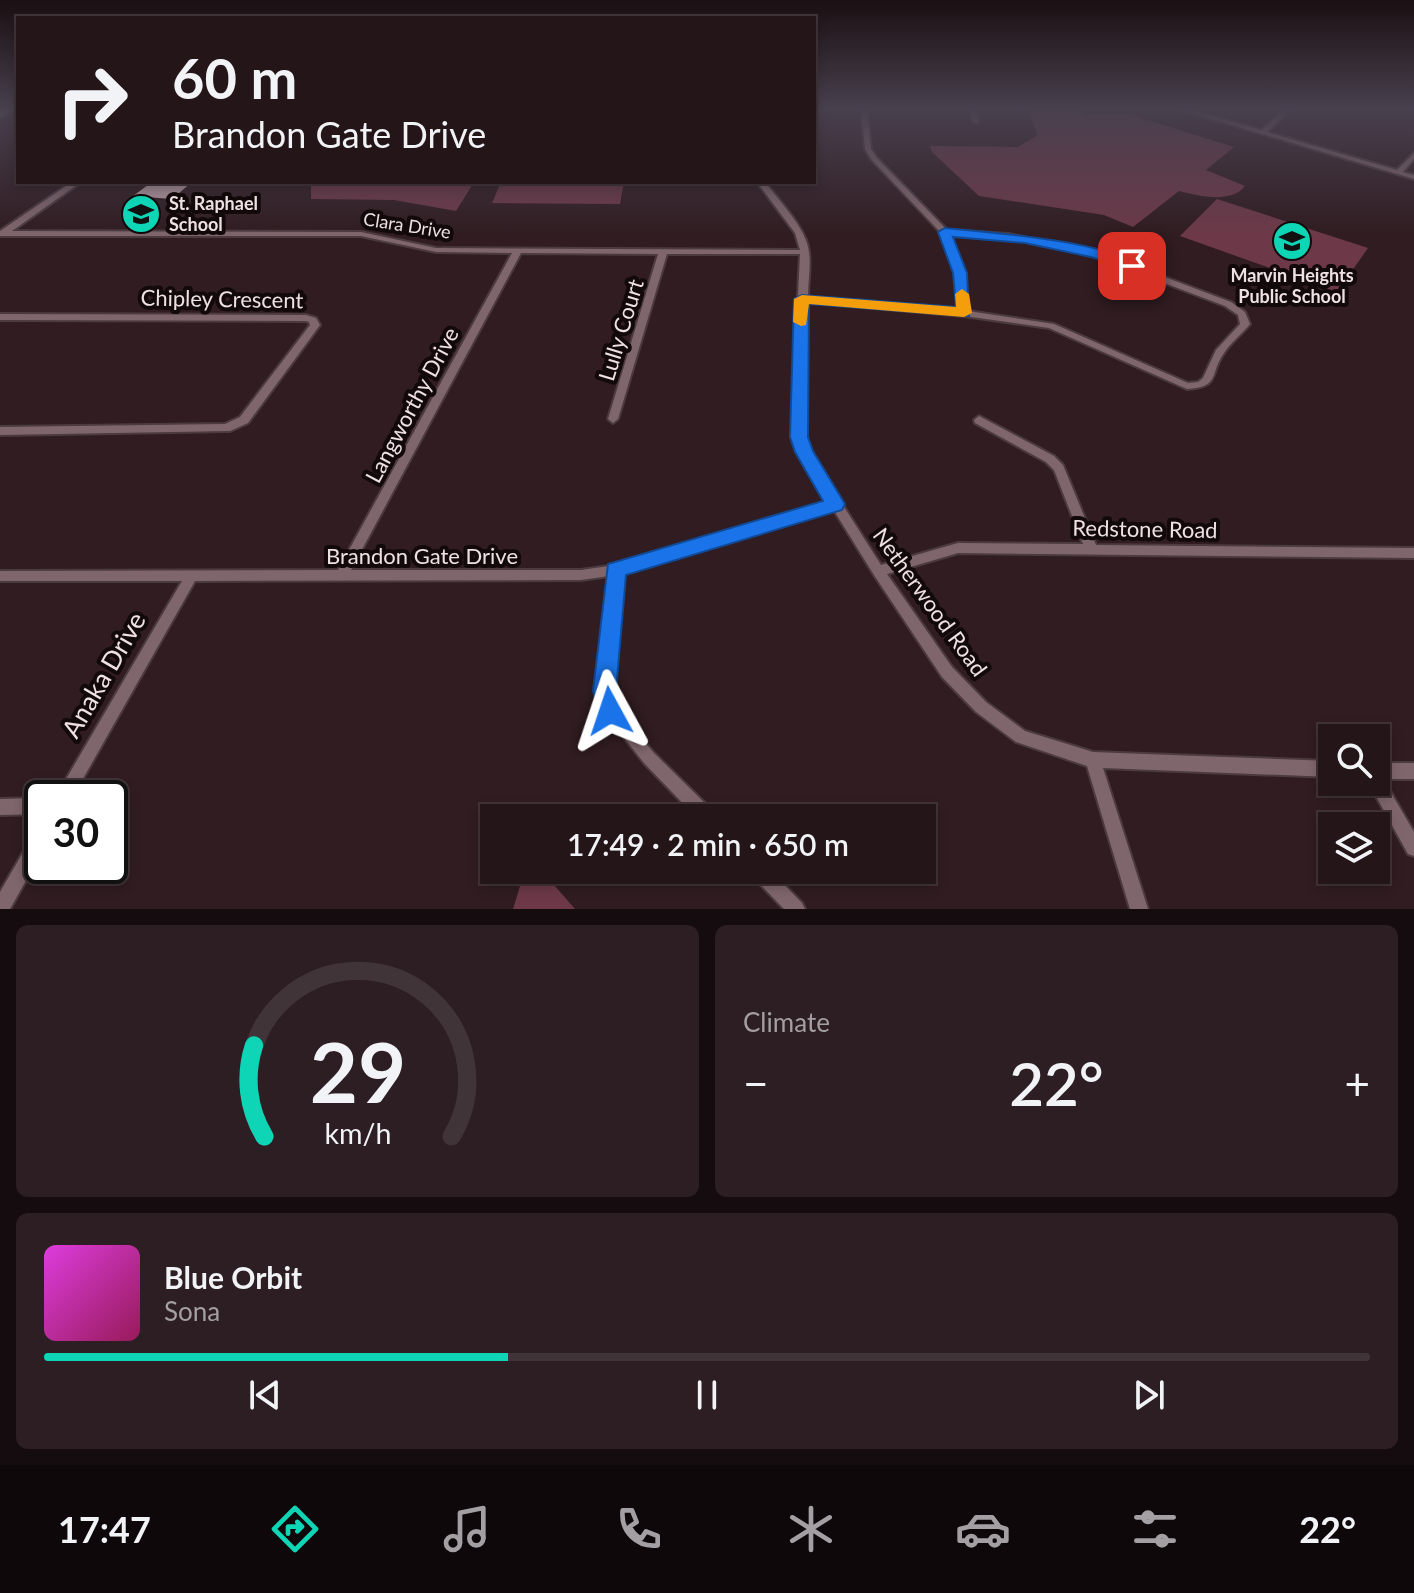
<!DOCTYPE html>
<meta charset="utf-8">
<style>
body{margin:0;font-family:Lato,sans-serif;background:#2c1e22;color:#f1f3f6;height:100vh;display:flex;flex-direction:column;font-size:30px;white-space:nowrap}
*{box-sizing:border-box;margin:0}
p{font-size:26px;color:#a39fa2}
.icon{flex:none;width:44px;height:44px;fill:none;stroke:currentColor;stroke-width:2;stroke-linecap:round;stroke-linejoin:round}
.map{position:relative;height:909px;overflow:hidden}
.sheet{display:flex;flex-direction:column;gap:16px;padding:16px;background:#140c0e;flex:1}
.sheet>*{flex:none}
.guide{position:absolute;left:16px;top:16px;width:800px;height:168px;border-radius:0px;box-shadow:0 4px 12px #0003,0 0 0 2px #413438;background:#241519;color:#f1f3f6;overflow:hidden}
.buttons{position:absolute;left:1318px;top:724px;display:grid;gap:16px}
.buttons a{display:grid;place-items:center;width:72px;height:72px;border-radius:0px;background:#241519;box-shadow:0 4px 12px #0003,0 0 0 2px #413438;font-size:40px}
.speed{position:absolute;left:24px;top:780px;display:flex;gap:16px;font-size:40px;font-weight:700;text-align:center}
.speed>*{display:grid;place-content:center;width:104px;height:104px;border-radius:50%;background:#241519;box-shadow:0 4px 12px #0003,0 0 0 2px #413438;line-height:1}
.speed .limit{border:4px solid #111;border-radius:12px;background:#fff;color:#111}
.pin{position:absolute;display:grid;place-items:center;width:68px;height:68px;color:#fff;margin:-34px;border-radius:16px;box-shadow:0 4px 12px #0006}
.me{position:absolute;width:88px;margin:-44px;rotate:355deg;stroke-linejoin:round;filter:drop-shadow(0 0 6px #0008)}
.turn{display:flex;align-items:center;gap:28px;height:168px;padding:0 24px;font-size:36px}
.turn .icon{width:104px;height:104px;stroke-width:2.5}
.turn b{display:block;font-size:56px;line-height:68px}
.big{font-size:60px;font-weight:600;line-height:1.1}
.sheet .widget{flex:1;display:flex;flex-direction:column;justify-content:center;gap:12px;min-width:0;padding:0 28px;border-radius:12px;background:#2c1e22}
.sheet .dial{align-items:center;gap:0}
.dial svg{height:208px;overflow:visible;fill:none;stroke:#413438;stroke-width:7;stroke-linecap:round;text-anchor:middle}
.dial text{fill:#f1f3f6;stroke:none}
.song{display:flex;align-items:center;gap:24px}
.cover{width:96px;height:96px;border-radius:12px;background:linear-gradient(135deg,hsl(300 70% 55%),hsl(330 70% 35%))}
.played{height:8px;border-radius:4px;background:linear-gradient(90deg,#0dd5b5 35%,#413438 35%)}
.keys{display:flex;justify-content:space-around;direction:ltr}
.heat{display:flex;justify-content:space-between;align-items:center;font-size:44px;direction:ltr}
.sheet .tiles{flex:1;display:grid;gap:16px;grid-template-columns:1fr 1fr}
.widget:last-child{grid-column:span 2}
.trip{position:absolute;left:480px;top:804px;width:456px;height:80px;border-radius:0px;background:#241519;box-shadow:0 4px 12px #0003,0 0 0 2px #413438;font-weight:600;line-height:80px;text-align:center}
.menu{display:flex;height:128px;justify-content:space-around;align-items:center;background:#0e080a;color:#a39fa2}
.menu .icon{width:56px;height:56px}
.menu .current{color:#0dd5b5}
.menu b{font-size:36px;color:#f1f3f6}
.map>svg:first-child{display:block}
.green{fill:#6d3948}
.building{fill:#bba0a7}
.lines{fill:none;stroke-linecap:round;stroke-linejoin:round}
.street-casing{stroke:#4b3a3f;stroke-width:4}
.secondary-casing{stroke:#4b3a3f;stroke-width:4}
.street{fill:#7f666c;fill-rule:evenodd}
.secondary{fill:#72817e;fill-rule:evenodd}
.route{fill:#1a73e8;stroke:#114b97;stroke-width:2}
.slow{fill:#f59e0b}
.labels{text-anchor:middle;stroke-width:8;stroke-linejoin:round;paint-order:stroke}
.far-poi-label{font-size:18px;font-weight:bold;fill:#eee0e3;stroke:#12090b;text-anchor:start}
.far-street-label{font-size:18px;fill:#eee0e3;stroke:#12090b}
.street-label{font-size:22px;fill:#eee0e3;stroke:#12090b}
.near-street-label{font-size:26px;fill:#eee0e3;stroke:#12090b}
</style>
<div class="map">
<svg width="1414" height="909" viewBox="0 0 1414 909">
<rect width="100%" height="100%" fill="#301c21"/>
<g class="green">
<path d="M 1027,109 L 1079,109 L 1085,115 L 1131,115 L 1234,147 L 1206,170 L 1245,186 C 1231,204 1198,196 1179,191 L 1133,227 L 1104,215 L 979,196 L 932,152 L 930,146 L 1018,147 L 1038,135 Z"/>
<polygon points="311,182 474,182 456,211 394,200 311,199"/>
<polygon points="501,182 624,182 620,204 492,203"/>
<polygon points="1217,199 1368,248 1337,292 1180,236"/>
<polygon points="525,870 541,870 575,909 513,909"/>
</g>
<polygon class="building" points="152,182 192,182 172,199 133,196"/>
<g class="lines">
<defs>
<g id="street">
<path d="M 861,109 L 867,109 L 871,149 L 877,158 L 947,230 L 1008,234 L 1098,252 L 1231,302 L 1245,312 L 1250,324 C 1242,334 1231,342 1224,353 C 1209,374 1221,387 1187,389 L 1049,328 L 964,316 L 807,302 L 802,418 L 809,452 L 881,565 L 958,543 L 1083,544 L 1054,470 L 1046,462 L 975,423 L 974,420 L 979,416 L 1054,456 L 1063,465 L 1096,545 L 1414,548 L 1414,558 L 958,553 L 887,574 L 952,667 L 986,702 L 1025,731 L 1093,752 L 1332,761 L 1332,777 L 1103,768 L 1148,909 L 1130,909 L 1087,766 L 1016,742 L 976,712 L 942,677 L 874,575 L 833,509 L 622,573 L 612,691 L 616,708 L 654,753 L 714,812 L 716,818 L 697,818 L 644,763 L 603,711 L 598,691 L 609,576 L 581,580 L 195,581 L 72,798 L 55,798 L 182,581 L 0,581 L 0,571 L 338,570 L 512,253 L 436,252 L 361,236 L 0,236 L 0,231 L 72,182 L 81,182 L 12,231 L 361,232 L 436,248 L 800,250 L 795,233 L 757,182 L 765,182 C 779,201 807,229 809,252 C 811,266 808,282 808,297 L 959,310 L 956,273 L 941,233 L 871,159 L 865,149 ZM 950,235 L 1008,238 L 1093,256 L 1225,306 L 1238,315 L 1240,324 L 1216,350 L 1203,378 L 1198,382 L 1188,383 L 1054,324 L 968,311 L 964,273 ZM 521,253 L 658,254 L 608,419 L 613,423 L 618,419 L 667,254 L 800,254 L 792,418 L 799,452 L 829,501 L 616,565 L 581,570 L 351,570 Z"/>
<polygon points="970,109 976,109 978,123 973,122"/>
<polygon points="1178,109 1188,109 1261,130 1285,109 1292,109 1267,132 1397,170 1414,153 1414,159 1403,172 1414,175 1414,179"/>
<polygon points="0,314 306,315 316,318 320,325 248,423 230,431 0,435 0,427 225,424 240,417 310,325 309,322 306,321 0,320"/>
<polygon points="1376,763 1414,763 1414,779 1383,779 1414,832 1414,856 1408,854 1368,782 1376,782"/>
<polygon points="42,798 42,814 0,815 0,799"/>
<polygon points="42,828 42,852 10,909 0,909 0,892 36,830"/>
<polygon points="750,870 770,870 802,903 805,909 784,909 752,876"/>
</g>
<polygon id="secondary" points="4,109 15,109 0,118 0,111"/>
</defs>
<use href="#street" class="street-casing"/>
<use href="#secondary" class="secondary-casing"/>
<use href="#street" class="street"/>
<use href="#secondary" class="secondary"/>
</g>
<linearGradient id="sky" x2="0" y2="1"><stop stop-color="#1a0f12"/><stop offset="0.46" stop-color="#48404e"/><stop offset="1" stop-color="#48404e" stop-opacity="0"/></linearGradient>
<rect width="1414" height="236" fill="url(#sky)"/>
<path class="route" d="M 945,228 C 987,232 1109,241 1139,266 L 1132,270 L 1091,257 L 1025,243 L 953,237 L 967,273 L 969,316 L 809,304 L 808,437 L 813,451 L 845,504 L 842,510 L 626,575 L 616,691 L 622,711 L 618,719 L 610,722 L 601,719 L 593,691 L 608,564 L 823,501 L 795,452 L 790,437 L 794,299 L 802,295 L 956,307 L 953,273 L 938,232 Z"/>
<polygon class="slow" points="962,289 969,294 972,313 964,317 809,304 806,325 801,326 793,322 794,299 802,295 956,307 955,294"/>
<defs>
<symbol id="school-disc" viewBox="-11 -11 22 22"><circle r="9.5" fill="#0dd5b5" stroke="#12090b"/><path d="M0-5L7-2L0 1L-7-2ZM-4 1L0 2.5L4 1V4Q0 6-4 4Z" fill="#111"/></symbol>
</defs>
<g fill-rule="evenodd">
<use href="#school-disc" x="119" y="192" width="44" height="44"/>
<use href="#school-disc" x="1270" y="219" width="44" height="44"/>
</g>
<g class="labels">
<g class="far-poi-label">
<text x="169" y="210">St. Raphael<tspan x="169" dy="21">School</tspan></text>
<text x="1292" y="282" text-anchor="middle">Marvin Heights<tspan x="1292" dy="21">Public School</tspan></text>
</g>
<g class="far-street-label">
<text transform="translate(407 226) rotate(9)" y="6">Clara Drive</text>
</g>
<g class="street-label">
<text transform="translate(222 299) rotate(1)" y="8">Chipley Crescent</text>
<text transform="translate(621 330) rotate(-73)" y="8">Lully Court</text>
<text transform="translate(412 405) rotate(-62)" y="8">Langworthy Drive</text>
<text transform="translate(1145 529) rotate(1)" y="8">Redstone Road</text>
<text x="422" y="564">Brandon Gate Drive</text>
<text transform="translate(930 602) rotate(54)" y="8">Netherwood Road</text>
</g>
<g class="near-street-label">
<text transform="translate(104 675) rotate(-60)" y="9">Anaka Drive</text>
</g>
</g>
</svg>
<div class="buttons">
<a><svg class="icon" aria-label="search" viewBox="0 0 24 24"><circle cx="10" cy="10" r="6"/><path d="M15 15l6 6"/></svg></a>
<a><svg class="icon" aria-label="layers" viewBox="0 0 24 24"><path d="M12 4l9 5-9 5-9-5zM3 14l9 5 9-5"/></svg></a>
</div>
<div class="speed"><div class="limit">30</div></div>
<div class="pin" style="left:1132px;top:266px;background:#d93025"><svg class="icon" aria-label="arrive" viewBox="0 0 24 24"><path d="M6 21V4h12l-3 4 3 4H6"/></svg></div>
<svg class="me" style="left:610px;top:711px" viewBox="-20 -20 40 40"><path d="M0-17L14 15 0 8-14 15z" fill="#1a73e8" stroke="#fff" stroke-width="4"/></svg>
<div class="trip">17:49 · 2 min · 650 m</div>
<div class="guide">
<div class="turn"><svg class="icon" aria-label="right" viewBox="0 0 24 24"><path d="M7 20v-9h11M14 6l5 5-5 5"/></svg><div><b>60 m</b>Brandon Gate Drive</div></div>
</div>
</div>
<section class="sheet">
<div class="tiles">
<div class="widget dial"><svg viewBox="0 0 100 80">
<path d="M14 69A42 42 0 1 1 86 69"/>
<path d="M14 69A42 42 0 0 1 10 34" stroke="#0dd5b5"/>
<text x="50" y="56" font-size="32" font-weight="700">29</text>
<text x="50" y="72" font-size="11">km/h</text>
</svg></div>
<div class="widget"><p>Climate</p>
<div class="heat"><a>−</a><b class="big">22°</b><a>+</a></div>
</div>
<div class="widget">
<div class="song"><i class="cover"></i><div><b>Blue Orbit</b><p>Sona</p></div></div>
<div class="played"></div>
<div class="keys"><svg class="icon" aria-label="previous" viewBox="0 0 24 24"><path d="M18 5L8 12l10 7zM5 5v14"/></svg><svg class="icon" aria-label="pause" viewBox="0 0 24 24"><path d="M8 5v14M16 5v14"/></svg><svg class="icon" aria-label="next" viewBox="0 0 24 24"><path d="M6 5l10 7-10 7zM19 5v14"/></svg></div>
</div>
</div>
</section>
<nav class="menu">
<b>17:47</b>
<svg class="icon current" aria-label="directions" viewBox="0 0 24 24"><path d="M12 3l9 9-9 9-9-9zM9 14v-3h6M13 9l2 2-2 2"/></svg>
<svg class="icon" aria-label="music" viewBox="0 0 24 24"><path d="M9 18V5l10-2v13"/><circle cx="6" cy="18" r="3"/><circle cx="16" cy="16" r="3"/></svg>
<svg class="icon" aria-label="phone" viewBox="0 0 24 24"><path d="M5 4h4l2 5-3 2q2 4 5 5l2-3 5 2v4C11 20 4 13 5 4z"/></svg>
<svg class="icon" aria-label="climate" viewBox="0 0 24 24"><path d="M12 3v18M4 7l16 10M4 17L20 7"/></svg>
<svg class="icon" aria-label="car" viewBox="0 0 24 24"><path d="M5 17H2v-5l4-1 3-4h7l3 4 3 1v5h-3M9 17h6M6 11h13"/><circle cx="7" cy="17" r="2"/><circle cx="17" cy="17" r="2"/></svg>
<svg class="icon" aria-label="filters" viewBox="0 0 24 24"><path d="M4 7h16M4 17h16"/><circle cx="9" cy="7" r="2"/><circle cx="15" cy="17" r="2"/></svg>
<b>22°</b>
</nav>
